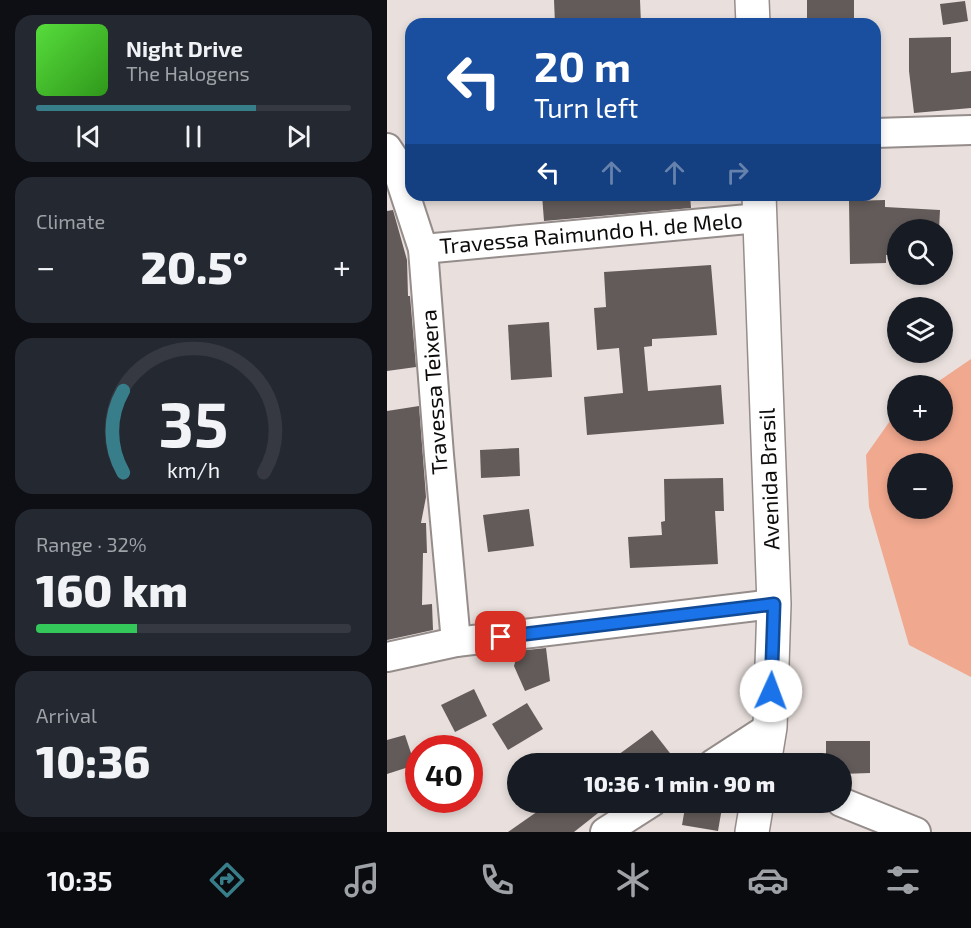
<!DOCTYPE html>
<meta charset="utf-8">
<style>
body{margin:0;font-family:"Exo 2",sans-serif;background:#242831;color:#f1f3f6;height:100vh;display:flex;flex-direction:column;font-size:22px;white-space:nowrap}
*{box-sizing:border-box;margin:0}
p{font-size:20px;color:#9ea1a6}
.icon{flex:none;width:33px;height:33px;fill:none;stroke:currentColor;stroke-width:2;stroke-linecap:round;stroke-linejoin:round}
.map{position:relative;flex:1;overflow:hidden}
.side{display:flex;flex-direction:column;gap:15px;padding:15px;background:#0d0f14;width:387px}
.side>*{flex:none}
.banner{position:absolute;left:18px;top:18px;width:476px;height:183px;border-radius:18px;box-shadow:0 3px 9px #0003;background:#1a4fa0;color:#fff;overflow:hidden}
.controls{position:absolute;left:500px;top:219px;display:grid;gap:12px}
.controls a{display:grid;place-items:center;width:66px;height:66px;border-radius:50%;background:#171b24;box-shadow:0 3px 9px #0003;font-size:30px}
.speed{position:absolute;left:18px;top:735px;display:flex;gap:12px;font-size:30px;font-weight:700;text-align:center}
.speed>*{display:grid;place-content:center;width:78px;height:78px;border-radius:50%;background:#171b24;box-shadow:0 3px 9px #0003;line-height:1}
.speed .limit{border:9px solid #d22;background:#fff;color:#111}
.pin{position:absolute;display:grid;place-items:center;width:51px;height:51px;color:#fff;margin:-26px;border-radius:12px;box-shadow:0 3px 9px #0006}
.me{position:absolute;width:66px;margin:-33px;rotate:2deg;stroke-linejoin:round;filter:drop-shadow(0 0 4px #0008)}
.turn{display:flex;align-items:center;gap:21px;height:126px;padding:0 30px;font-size:27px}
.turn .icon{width:78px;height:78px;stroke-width:2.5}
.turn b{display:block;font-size:42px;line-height:51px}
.lanes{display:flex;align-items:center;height:57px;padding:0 30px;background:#0003;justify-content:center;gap:30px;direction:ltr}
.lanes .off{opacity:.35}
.big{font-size:45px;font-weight:800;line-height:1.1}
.side .tile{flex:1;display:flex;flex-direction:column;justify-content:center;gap:9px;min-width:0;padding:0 21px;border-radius:18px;background:#242831}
.side .dial{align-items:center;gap:0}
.dial svg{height:156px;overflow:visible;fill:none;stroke:#363941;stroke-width:7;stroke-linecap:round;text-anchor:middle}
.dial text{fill:#f1f3f6;stroke:none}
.song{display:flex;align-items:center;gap:18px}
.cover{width:72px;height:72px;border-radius:9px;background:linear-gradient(135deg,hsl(110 70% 55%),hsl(110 70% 35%))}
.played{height:6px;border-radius:3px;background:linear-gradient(90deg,#387e8a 70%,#363941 70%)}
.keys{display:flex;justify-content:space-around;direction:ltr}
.heat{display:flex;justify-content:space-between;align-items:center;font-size:33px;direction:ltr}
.charge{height:9px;border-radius:4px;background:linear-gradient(90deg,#34c759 32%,#363941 0)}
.trip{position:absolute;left:120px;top:753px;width:345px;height:60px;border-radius:30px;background:#171b24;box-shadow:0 3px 9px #0003;font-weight:800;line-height:60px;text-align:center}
.tabs{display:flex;height:96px;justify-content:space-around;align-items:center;background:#090b0e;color:#9ea1a6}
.tabs .icon{width:42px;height:42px}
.tabs .on{color:#387e8a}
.tabs b{font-size:27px;color:#f1f3f6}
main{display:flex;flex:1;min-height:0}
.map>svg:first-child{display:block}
.green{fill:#f0a88e;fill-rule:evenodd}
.building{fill:#625b59}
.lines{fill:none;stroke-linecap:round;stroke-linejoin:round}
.minor-casing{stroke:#958d8b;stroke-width:32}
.tertiary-casing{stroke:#958d8b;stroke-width:36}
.minor{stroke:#fff;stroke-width:28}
.tertiary{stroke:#fff;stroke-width:33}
.route-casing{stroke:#114b97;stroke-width:15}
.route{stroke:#1a73e8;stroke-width:10}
.labels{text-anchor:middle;stroke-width:6;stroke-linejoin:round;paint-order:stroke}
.street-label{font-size:22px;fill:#0e0c0b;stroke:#fff}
</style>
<main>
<section class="side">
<div class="tile">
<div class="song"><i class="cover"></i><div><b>Night Drive</b><p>The Halogens</p></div></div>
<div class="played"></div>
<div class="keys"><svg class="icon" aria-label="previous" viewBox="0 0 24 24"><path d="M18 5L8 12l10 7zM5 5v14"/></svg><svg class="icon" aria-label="pause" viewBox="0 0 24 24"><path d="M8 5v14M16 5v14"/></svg><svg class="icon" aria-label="next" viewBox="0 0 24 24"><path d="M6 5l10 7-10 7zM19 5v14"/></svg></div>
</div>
<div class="tile"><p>Climate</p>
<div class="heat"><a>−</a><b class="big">20.5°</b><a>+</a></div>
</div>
<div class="tile dial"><svg viewBox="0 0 100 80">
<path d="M14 69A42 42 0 1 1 86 69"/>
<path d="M14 69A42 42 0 0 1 14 27" stroke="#387e8a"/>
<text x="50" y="56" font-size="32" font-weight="700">35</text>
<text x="50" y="72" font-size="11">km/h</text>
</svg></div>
<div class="tile"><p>Range · 32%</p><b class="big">160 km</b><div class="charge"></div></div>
<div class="tile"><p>Arrival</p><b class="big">10:36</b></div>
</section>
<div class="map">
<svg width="584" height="832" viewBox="0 0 584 832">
<rect width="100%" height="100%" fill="#e9e0dd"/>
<path class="green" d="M 584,359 L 584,677 L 522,645 L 482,507 L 479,455 L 510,411 L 510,430 L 555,430 L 555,386 L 546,385 ZM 510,464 L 555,464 L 555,508 L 510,508 Z"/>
<g class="building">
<polygon points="167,0 253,0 254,24 168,24"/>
<rect x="420" y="0" width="47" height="23"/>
<polygon points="578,1 581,21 556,25 553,4"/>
<polygon points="564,37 564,73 584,71 584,108 527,113 522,71 522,38"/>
<polygon points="155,195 303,195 304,208 157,221"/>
<polygon points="498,200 498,207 553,210 552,230 510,230 510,255 499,255 499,263 463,264 462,201"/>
<polygon points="6,210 20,260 21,296 23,296 29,367 0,371 0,211"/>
<polygon points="324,265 330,335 265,339 265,346 257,347 261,391 334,385 337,424 200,435 197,397 236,393 232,348 210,350 207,308 219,307 217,272"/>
<polygon points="162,322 165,377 124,380 121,325"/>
<polygon points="32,406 39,497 34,523 39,523 40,553 36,553 35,605 45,604 46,630 0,640 0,411"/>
<polygon points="132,448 133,476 94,478 93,450"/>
<polygon points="336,478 337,511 328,511 331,564 243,568 241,537 275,535 274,522 278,521 277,479"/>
<polygon points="142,509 147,546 101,552 96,515"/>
<polygon points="159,648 163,681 138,691 127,666 131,651"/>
<polygon points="87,689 100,716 68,732 54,705"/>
<polygon points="140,703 156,729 121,750 105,724"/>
<polygon points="265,730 286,757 278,764 238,764 231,755"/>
<polygon points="18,735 28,765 0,774 0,740"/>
<polygon points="439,741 483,741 483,773 454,774 454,764 439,764"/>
<polygon points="164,802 225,802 187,832 121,832"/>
<polygon points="299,802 336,802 331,831 295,825"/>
</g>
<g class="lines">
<defs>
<g id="minor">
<polyline points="488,133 584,130"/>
<polyline points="0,148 6,157 36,249 52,455 69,642"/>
<polyline points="36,249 372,218"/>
<polyline points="0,657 69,642 387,604"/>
<polyline points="326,764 383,727"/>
<polyline points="454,802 529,832"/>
<polyline points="218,832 265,802"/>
</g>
<g id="tertiary">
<polyline points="365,0 366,24"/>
<polyline points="372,195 387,604 383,727 377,764"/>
<polyline points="365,832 370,802"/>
</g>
</defs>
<use href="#minor" class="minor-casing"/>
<use href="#tertiary" class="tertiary-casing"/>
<use href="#minor" class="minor"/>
<use href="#tertiary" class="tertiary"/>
</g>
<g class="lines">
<defs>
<polyline id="route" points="114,637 387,604 384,691"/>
</defs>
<use href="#route" class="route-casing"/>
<use href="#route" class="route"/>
</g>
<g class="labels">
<g class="street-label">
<text transform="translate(204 233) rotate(-5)" y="8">Travessa Raimundo H. de Melo</text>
<text transform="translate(47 392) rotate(-94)" y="8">Travessa Teixera</text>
<text transform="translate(382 479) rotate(-92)" y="8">Avenida Brasil</text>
</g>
</g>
</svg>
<div class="controls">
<a><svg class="icon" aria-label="search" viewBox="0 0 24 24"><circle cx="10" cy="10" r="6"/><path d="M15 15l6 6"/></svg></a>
<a><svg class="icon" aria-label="layers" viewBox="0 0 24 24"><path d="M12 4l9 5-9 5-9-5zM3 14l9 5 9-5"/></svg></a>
<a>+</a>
<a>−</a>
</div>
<div class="speed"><div class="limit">40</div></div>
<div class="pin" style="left:114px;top:637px;background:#d93025"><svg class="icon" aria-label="arrive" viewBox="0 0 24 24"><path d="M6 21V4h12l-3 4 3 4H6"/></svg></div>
<svg class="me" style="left:384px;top:691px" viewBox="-20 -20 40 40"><circle r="19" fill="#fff"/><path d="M0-13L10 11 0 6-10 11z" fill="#1a73e8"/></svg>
<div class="trip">10:36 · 1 min · 90 m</div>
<div class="banner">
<div class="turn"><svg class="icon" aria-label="left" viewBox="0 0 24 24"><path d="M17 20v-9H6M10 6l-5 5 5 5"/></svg><div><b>20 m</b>Turn left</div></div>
<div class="lanes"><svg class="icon" aria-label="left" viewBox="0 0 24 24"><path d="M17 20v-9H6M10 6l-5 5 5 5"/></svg><svg class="icon off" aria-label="ahead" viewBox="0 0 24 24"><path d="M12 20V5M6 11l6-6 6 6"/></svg><svg class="icon off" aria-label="ahead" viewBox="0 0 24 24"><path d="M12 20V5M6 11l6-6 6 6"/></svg><svg class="icon off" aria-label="right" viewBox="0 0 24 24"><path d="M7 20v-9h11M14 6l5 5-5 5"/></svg></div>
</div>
</div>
</main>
<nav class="tabs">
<b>10:35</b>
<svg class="icon on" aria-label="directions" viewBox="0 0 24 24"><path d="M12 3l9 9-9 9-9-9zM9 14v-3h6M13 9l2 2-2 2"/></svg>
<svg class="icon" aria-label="music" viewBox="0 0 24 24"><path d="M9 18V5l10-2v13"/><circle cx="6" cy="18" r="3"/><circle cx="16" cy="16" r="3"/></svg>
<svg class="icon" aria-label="phone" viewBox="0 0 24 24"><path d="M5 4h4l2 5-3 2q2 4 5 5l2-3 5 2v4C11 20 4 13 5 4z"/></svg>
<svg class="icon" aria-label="climate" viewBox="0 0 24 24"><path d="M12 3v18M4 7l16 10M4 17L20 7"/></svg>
<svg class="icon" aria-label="car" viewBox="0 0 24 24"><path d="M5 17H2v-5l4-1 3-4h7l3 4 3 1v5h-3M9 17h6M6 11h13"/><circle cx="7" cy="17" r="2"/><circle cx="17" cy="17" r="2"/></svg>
<svg class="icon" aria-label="filters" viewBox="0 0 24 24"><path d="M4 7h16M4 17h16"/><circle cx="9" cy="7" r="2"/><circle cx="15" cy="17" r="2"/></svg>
</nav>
